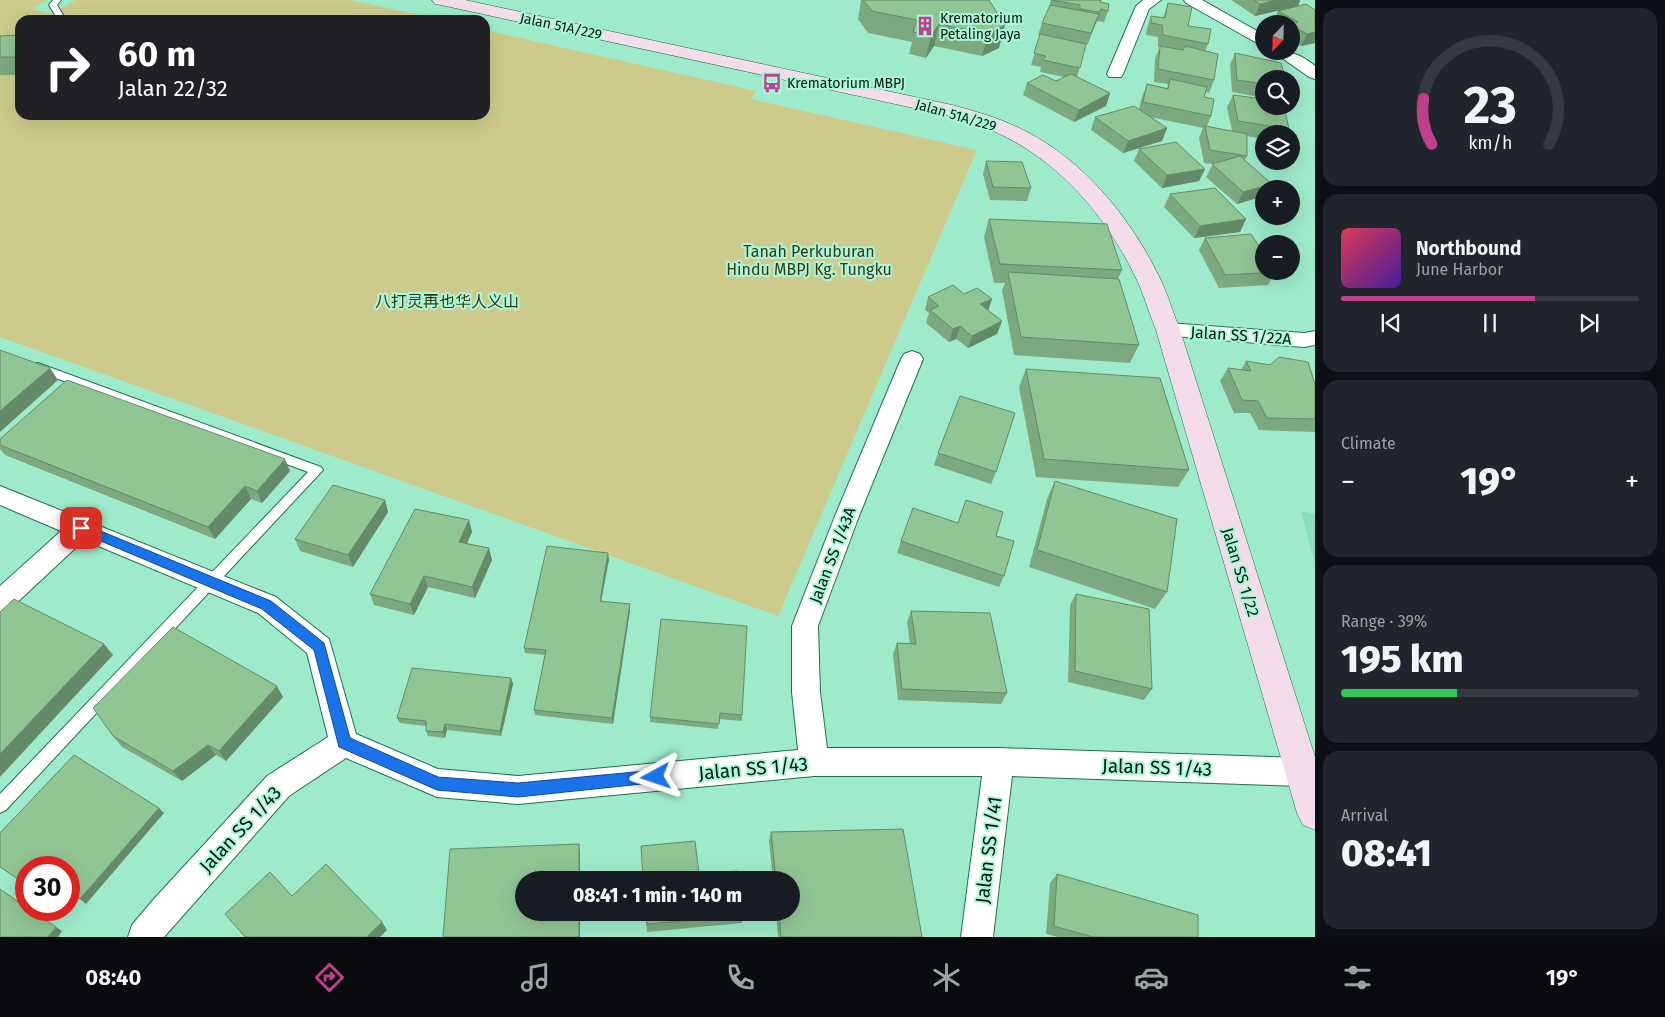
<!DOCTYPE html>
<meta charset="utf-8">
<style>
body{margin:0;font-family:"Fira Sans","Noto Sans SC",sans-serif;background:#20242c;color:#f1f3f6;height:100vh;display:flex;flex-direction:column;font-size:19px;white-space:nowrap}
*{box-sizing:border-box;margin:0}
p{font-size:16px;color:#9ea1a6}
.icon{flex:none;width:28px;height:28px;fill:none;stroke:currentColor;stroke-width:2;stroke-linecap:round;stroke-linejoin:round}
.map{position:relative;flex:1;overflow:hidden}
.side{display:flex;flex-direction:column;gap:8px;padding:8px;background:#0d0f14;width:350px}
.side>*{flex:none}
.banner{position:absolute;left:15px;top:15px;width:475px;height:105px;border-radius:15px;box-shadow:0 5px 20px #0002;background:#202124;color:#fff;overflow:hidden}
.needle{width:32px;rotate:203deg}
.buttons{position:absolute;left:1255px;top:15px;display:grid;gap:10px}
.buttons a{display:grid;place-items:center;width:45px;height:45px;border-radius:50%;background:#171b24;box-shadow:0 5px 20px #0002;font-size:25px}
.speed{position:absolute;left:15px;top:856px;display:flex;gap:10px;font-size:25px;font-weight:700;text-align:center}
.speed>*{display:grid;place-content:center;width:65px;height:65px;border-radius:50%;background:#171b24;box-shadow:0 5px 20px #0002;line-height:1}
.speed .limit{border:8px solid #d22;background:#fff;color:#111}
.pin{position:absolute;display:grid;place-items:center;width:42px;height:42px;color:#fff;margin:-21px;border-radius:10px;box-shadow:0 2px 8px #0006}
.me{position:absolute;width:55px;margin:-28px;rotate:265deg;stroke-linejoin:round;filter:drop-shadow(0 0 4px #0008)}
.turn{display:flex;align-items:center;gap:18px;height:105px;padding:0 20px;font-size:22px}
.turn .icon{width:65px;height:65px;stroke-width:2.5}
.turn b{display:block;font-size:35px;line-height:42px}
.big{font-size:38px;font-weight:800;line-height:1.1}
.side .widget{flex:1;display:flex;flex-direction:column;justify-content:center;gap:8px;min-width:0;padding:0 18px;border-radius:15px;background:#20242c}
.side .dial{align-items:center;gap:0}
.dial svg{height:130px;overflow:visible;fill:none;stroke:#363941;stroke-width:7;stroke-linecap:round;text-anchor:middle}
.dial text{fill:#f1f3f6;stroke:none}
.song{display:flex;align-items:center;gap:15px}
.cover{width:60px;height:60px;border-radius:8px;background:linear-gradient(135deg,hsl(350 70% 55%),hsl(260 70% 35%))}
.played{height:5px;border-radius:2px;background:linear-gradient(90deg,#be408d 65%,#363941 65%)}
.keys{display:flex;justify-content:space-around;direction:ltr}
.heat{display:flex;justify-content:space-between;align-items:center;font-size:28px;direction:ltr}
.charge{height:8px;border-radius:4px;background:linear-gradient(90deg,#34c759 39%,#363941 0)}
.trip{position:absolute;left:515px;top:871px;width:285px;height:50px;border-radius:25px;background:#171b24;box-shadow:0 5px 20px #0002;font-weight:800;line-height:50px;text-align:center}
.dock{display:flex;height:80px;justify-content:space-around;align-items:center;background:#090b0e;color:#9ea1a6}
.dock .icon{width:35px;height:35px}
.dock .active{color:#be408d}
.dock b{font-size:22px;color:#f1f3f6}
main{display:flex;flex:1;min-height:0}
.map>svg:first-child{display:block}
.built{fill:#89dfbc}
.green{fill:#cdcb8b}
.lines{fill:none;stroke-linecap:round;stroke-linejoin:round}
.lane-casing{stroke:#1e6f54;stroke-width:2}
.street-casing{stroke:#1e6f54;stroke-width:2}
.secondary-casing{stroke:#1e6f54;stroke-width:1}
.lane{fill:#fff;fill-rule:evenodd}
.street{fill:#fff;fill-rule:evenodd}
.secondary{fill:#f5dcea;fill-rule:evenodd}
.wall{fill:#7ca97f}
.shaded-wall{fill:#658a68}
.building{fill:#90c594;stroke:#658a68}
.route{fill:#1a73e8;stroke:#114b97}
.labels{text-anchor:middle;stroke-width:4;stroke-linejoin:round;paint-order:stroke}
.far-poi-label{font-size:14px;fill:#00180e;stroke:#abf8d8;text-anchor:start}
.far-street-label{font-size:14px;fill:#00180e;stroke:#abf8d8}
.park-label{font-size:16px;fill:#383716;stroke:#abf8d8}
.street-label{font-size:16px;fill:#00180e;stroke:#abf8d8}
.near-street-label{font-size:19px;fill:#00180e;stroke:#abf8d8}
</style>
<main>
<div class="map">
<svg width="1315" height="937" viewBox="0 0 1315 937">
<rect width="100%" height="100%" fill="#9eebcb"/>
<polygon class="built" points="1301,511 1315,514 1315,564"/>
<polygon class="green" points="0,0 47,0 32,9 52,14 75,0 351,0 441,20 20,20 20,115 485,115 485,30 756,91 751,99 977,150 778,616 0,337"/>
<g class="lines">
<defs>
<g id="lane">
<polygon points="53,0 61,0 57,5 66,20 58,20 49,5"/>
<polygon points="38,363 321,467 323,470 6,810 0,813 0,794 308,472 34,370 32,367 34,364"/>
</g>
<g id="street">
<polygon points="1143,0 1161,0 1149,9 1123,74 1121,77 1109,77 1107,74 1136,6"/>
<polygon points="1184,0 1202,0 1264,35 1264,47 1186,3"/>
<path d="M 1272,51 C 1291,51 1300,54 1315,66 L 1315,79 L 1309,77 Z"/>
<polygon points="1168,323 1304,333 1315,331 1315,345 1304,347 1161,335 1157,330 1161,325"/>
<polygon points="912,351 920,354 923,359 859,516 818,626 820,692 827,748 999,748 1302,758 1312,762 1315,768 1312,782 1302,786 1012,776 993,937 961,937 982,776 814,776 518,804 437,797 346,758 289,796 164,937 128,937 132,925 153,900 267,776 328,737 307,653 258,613 84,540 9,610 0,613 0,586 61,531 0,505 0,486 276,597 329,639 356,734 438,769 518,776 798,750 792,692 792,626 835,516 901,359 904,354"/>
</g>
<path id="secondary" d="M 432,0 L 465,0 L 952,105 C 974,111 996,117 1017,127 C 1084,158 1134,221 1164,287 C 1170,301 1174,316 1180,330 L 1315,757 L 1315,830 L 1303,825 L 1297,813 L 1156,330 C 1150,316 1146,301 1140,287 C 1112,224 1066,167 1004,136 C 986,127 966,121 946,115 L 441,5 L 435,4 Z"/>
</defs>
<use href="#lane" class="lane-casing"/>
<use href="#street" class="street-casing"/>
<use href="#secondary" class="secondary-casing"/>
<use href="#lane" class="lane"/>
<use href="#street" class="street"/>
<use href="#secondary" class="secondary"/>
</g>
<g class="wall">
<polygon points="861,0 989,0 999,48 982,56 934,46 926,58 909,54 912,42 868,33 858,19"/>
<polygon points="1051,0 1100,2 1108,11 1104,22 1097,21 1087,45 1086,45 1077,77 1110,93 1106,106 1074,122 1023,95 1027,83 1056,81 1064,77 1040,72 1041,67 1031,65 1040,35 1038,35 1042,23 1049,8"/>
<polygon points="1231,0 1300,0 1298,6 1255,16"/>
<polygon points="1168,3 1188,26 1208,44 1205,51 1214,80 1209,93 1206,92 1204,97 1211,116 1207,126 1232,131 1227,107 1233,95 1289,129 1287,134 1264,134 1264,139 1247,136 1247,156 1245,160 1264,189 1264,196 1237,204 1206,177 1213,164 1204,163 1199,138 1203,128 1150,117 1167,128 1162,141 1123,153 1091,130 1095,117 1139,109 1142,97 1147,84 1167,88 1168,84 1154,82 1155,58 1160,47 1158,47 1158,37 1146,35 1147,28 1151,16 1163,18"/>
<polygon points="1306,4 1315,43 1301,46 1291,41 1291,24 1272,23 1278,11"/>
<polygon points="20,35 20,75 0,75 0,36"/>
<polygon points="1235,53 1264,79 1264,98 1232,92 1230,65"/>
<polygon points="1139,149 1205,169 1199,181 1162,188 1134,161"/>
<polygon points="986,161 1031,188 1027,201 990,200 983,174"/>
<polygon points="1170,194 1246,219 1240,232 1194,238 1164,207"/>
<polygon points="989,219 1122,270 1118,279 1139,345 1130,363 1014,355 1002,290 1005,283 994,283 984,237"/>
<polygon points="1205,238 1275,272 1268,285 1219,288 1199,250"/>
<polygon points="964,294 992,299 988,310 1002,321 997,334 968,348 956,339 949,342 926,323 929,313 925,310 928,297"/>
<polygon points="1246,361 1315,384 1315,432 1259,430 1250,413 1234,413 1220,381 1228,368 1241,370"/>
<polygon points="1026,369 1189,470 1178,487 1036,477 1019,387"/>
<polygon points="0,439 290,471 262,503 251,499 215,539 5,455 0,449"/>
<polygon points="938,453 996,472 991,484 934,465"/>
<polygon points="1055,481 1167,592 1155,609 1029,567 1047,499"/>
<polygon points="385,500 388,512 353,567 300,551 295,539"/>
<polygon points="966,500 996,536 1004,576 999,587 897,553 901,541 958,523"/>
<polygon points="469,520 472,532 467,543 492,560 475,598 428,587 414,615 374,605 370,594"/>
<polygon points="609,559 601,602 630,610 613,724 535,715 534,710 545,655 525,653 524,648"/>
<polygon points="1076,594 1152,689 1144,700 1068,682 1070,605"/>
<polygon points="911,611 1007,693 1001,704 898,700 893,654 897,643 910,644 907,622"/>
<polygon points="661,619 742,715 742,721 719,719 718,729 650,722"/>
<polygon points="513,684 501,736 447,730 445,738 428,736 426,731 426,726 400,723 397,718"/>
<polygon points="283,697 226,761 216,755 182,781 122,747 113,736"/>
<polygon points="771,832 922,937 778,937 776,912 791,912 791,880 773,880 769,841"/>
<polygon points="1057,874 1198,937 1058,937 1046,934 1050,883"/>
<polygon points="645,912 743,915 742,923 647,932"/>
</g>
<g class="shaded-wall">
<polygon points="1277,0 1300,0 1298,6 1255,16 1260,4"/>
<polygon points="1101,9 1096,22 1087,45 1091,33"/>
<polygon points="939,24 934,46 926,58 931,36"/>
<polygon points="1005,25 999,48 982,56 988,34"/>
<polygon points="1315,32 1315,43 1301,46 1307,34"/>
<polygon points="1110,93 1106,106 1074,122 1079,110"/>
<polygon points="1167,128 1162,141 1123,153 1128,141"/>
<polygon points="1205,169 1199,181 1162,188 1167,175"/>
<polygon points="1272,184 1269,189 1264,189 1264,196 1237,204 1243,192"/>
<polygon points="1246,219 1240,232 1194,238 1200,226"/>
<polygon points="992,299 988,311 980,304"/>
<polygon points="1002,321 997,334 968,348 972,336"/>
<polygon points="960,326 956,339 949,342 953,329"/>
<polygon points="50,368 58,380 0,432 0,411"/>
<polygon points="285,459 290,471 262,503 257,491"/>
<polygon points="245,486 251,499 215,539 208,527"/>
<polygon points="385,500 388,512 353,567 348,555"/>
<polygon points="469,520 472,532 462,554 459,542"/>
<polygon points="489,548 492,560 475,598 472,587"/>
<polygon points="608,553 609,559 600,607 600,601"/>
<polygon points="424,576 428,587 414,615 410,604"/>
<polygon points="630,604 630,610 613,724 612,718"/>
<polygon points="104,644 113,655 0,777 0,754"/>
<polygon points="511,678 513,684 501,736 500,731"/>
<polygon points="277,686 283,697 226,761 219,751"/>
<polygon points="445,724 447,730 445,738 443,732"/>
<polygon points="208,745 216,755 182,781 173,771"/>
<polygon points="159,808 164,813 86,904 80,899"/>
<polygon points="579,844 580,853 580,880 579,880"/>
<rect x="579" y="912" width="1" height="25"/>
<polygon points="382,922 387,930 380,937 367,937"/>
<polygon points="56,927 62,931 58,937 48,937"/>
</g>
<g class="building">
<polygon points="863,0 989,0 1005,25 988,34 939,24 931,36 913,32 917,20 872,11"/>
<polygon points="1051,0 1101,0 1100,2 1109,4 1108,11 1101,9 1099,12 1080,9 1080,5"/>
<polygon points="1254,0 1277,0 1260,4"/>
<polygon points="1168,3 1192,7 1188,26 1211,29 1208,44 1163,35 1162,25 1151,23 1151,16 1165,18"/>
<polygon points="1306,4 1315,10 1315,32 1307,34 1291,26 1291,24 1298,22 1278,11"/>
<polygon points="1050,5 1099,14 1091,33 1042,23"/>
<polygon points="1040,34 1086,44 1080,68 1043,60 1046,56 1034,53"/>
<polygon points="20,35 20,57 0,57 0,36"/>
<polygon points="1160,46 1183,50 1185,46 1218,54 1214,80 1158,69"/>
<polygon points="1235,53 1281,63 1286,79 1264,79 1264,84 1237,80"/>
<polygon points="1071,74 1110,93 1079,110 1027,83 1043,75 1056,81"/>
<polygon points="1170,79 1207,87 1204,97 1214,99 1211,116 1143,102 1147,84 1168,89"/>
<polygon points="1233,95 1264,99 1264,106 1284,106 1289,129 1238,121"/>
<polygon points="1134,106 1167,128 1128,141 1095,117"/>
<polygon points="1205,126 1247,134 1247,156 1210,150"/>
<polygon points="1176,142 1205,169 1167,175 1139,149"/>
<polygon points="1240,156 1272,184 1243,192 1212,164"/>
<polygon points="986,161 1022,162 1031,188 993,187"/>
<polygon points="1215,188 1246,219 1200,226 1170,194"/>
<polygon points="989,219 1107,224 1122,270 1000,264"/>
<polygon points="1251,234 1264,254 1264,271 1275,271 1275,272 1225,275 1205,238"/>
<polygon points="1008,272 1119,279 1139,345 1021,337"/>
<polygon points="953,285 964,294 977,288 992,299 980,304 1002,321 972,336 960,326 953,329 930,310 939,306 928,297"/>
<polygon points="0,350 50,368 0,411"/>
<polygon points="1279,357 1308,362 1315,384 1315,419 1267,418 1258,401 1242,400 1228,368 1251,371 1246,361 1270,365"/>
<polygon points="1026,369 1160,378 1189,470 1044,459"/>
<polygon points="67,380 285,459 257,491 245,486 208,527 0,445 0,439"/>
<polygon points="960,396 1015,413 996,472 938,453"/>
<polygon points="1055,481 1177,519 1167,592 1037,550"/>
<polygon points="333,485 385,500 348,555 295,539"/>
<polygon points="966,500 1003,512 996,536 1014,541 1004,576 901,541 913,508 958,523"/>
<polygon points="415,509 469,520 459,542 489,548 472,587 424,576 410,604 370,594"/>
<polygon points="547,546 608,553 600,601 630,604 612,718 534,710 546,650 524,648"/>
<polygon points="1076,594 1149,609 1152,689 1075,671"/>
<polygon points="14,599 104,644 0,754 0,612"/>
<polygon points="911,611 990,613 1007,693 902,689 897,643 916,644"/>
<polygon points="661,619 747,626 742,715 720,713 719,724 650,717"/>
<polygon points="173,627 277,686 219,751 208,745 173,771 113,736 93,708"/>
<polygon points="412,668 511,678 500,731 445,724 443,732 426,731 426,721 397,718"/>
<polygon points="74,755 159,808 80,899 69,892 69,868 26,868 26,880 24,883 0,867 0,833"/>
<polygon points="903,829 922,937 781,937 779,912 791,912 791,880 776,880 771,832"/>
<polygon points="695,841 699,874 737,871 738,880 643,880 641,846"/>
<polygon points="579,844 579,880 524,880 524,912 579,912 579,937 443,937 450,849"/>
<polygon points="326,864 382,922 367,937 245,937 225,914 270,872 292,896"/>
<polygon points="1057,874 1198,915 1198,937 1093,937 1054,926"/>
<polygon points="0,889 26,907 26,910 31,910 56,927 48,937 0,937"/>
<polygon points="646,912 743,912 743,915 647,924"/>
</g>
<polygon class="route" points="81,523 271,601 324,643 350,738 438,777 518,783 656,770 661,772 663,777 661,782 518,797 437,790 339,747 314,650 262,609 77,531 75,528 77,525"/>
<defs>
<symbol id="building-bare" viewBox="-9 -9 18 18"><path d="M-4-6H4V6H1V3H-1V6H-4ZM-2.5-4.3h1.7v1.8h-1.7ZM.8-4.3h1.7v1.8H.8ZM-2.5-1h1.7V.8h-1.7ZM.8-1h1.7V.8H.8Z" fill="#be408d" stroke="#abf8d8" stroke-width="2.5" paint-order="stroke"/></symbol>
<symbol id="bus-bare" viewBox="-9 -9 18 18"><path d="M-5-6H5V4H4V6H2V4H-2V6H-4V4H-5ZM-3.5-4V0h7V-4ZM-3.5 1.2v1.5H-2V1.2ZM2 1.2v1.5H3.5V1.2Z" fill="#be408d" stroke="#abf8d8" stroke-width="2.5" paint-order="stroke"/></symbol>
</defs>
<g fill-rule="evenodd">
<use href="#building-bare" x="911" y="12" width="28" height="28"/>
<use href="#bus-bare" x="758" y="69" width="28" height="28"/>
</g>
<g class="labels">
<g class="far-poi-label">
<text x="940" y="23">Krematorium<tspan x="940" dy="16">Petaling Jaya</tspan></text>
<text x="787" y="88">Krematorium MBPJ</text>
</g>
<g class="far-street-label">
<text transform="translate(561 26) rotate(12)" y="5">Jalan 51A/229</text>
<text transform="translate(956 115) rotate(16)" y="5">Jalan 51A/229</text>
</g>
<g class="park-label">
<text x="809" y="257">Tanah Perkuburan<tspan x="809" dy="18">Hindu MBPJ Kg. Tungku</tspan></text>
<text x="447" y="307">八打灵再也华人义山</text>
</g>
<g class="street-label">
<text transform="translate(1241 335) rotate(4)" y="6">Jalan SS 1/22A</text>
<text transform="translate(832 555) rotate(-69)" y="6">Jalan SS 1/43A</text>
<text transform="translate(1241 572) rotate(73)" y="6">Jalan SS 1/22</text>
</g>
<g class="near-street-label">
<text transform="translate(1157 767) rotate(2)" y="7">Jalan SS 1/43</text>
<text transform="translate(753 768) rotate(-5)" y="7">Jalan SS 1/43</text>
<text transform="translate(240 829) rotate(-47)" y="7">Jalan SS 1/43</text>
<text transform="translate(988 850) rotate(-83)" y="7">Jalan SS 1/41</text>
</g>
</g>
</svg>
<div class="buttons">
<a><svg class="needle" viewBox="-14 -14 28 28"><path d="M0-13l5 13h-10z" fill="#e53935"/><path d="M0 13l5-13h-10z" fill="#9ea1a6"/></svg></a>
<a><svg class="icon" aria-label="search" viewBox="0 0 24 24"><circle cx="10" cy="10" r="6"/><path d="M15 15l6 6"/></svg></a>
<a><svg class="icon" aria-label="layers" viewBox="0 0 24 24"><path d="M12 4l9 5-9 5-9-5zM3 14l9 5 9-5"/></svg></a>
<a>+</a>
<a>−</a>
</div>
<div class="speed"><div class="limit">30</div></div>
<div class="pin" style="left:81px;top:528px;background:#d93025"><svg class="icon" aria-label="arrive" viewBox="0 0 24 24"><path d="M6 21V4h12l-3 4 3 4H6"/></svg></div>
<svg class="me" style="left:656px;top:777px" viewBox="-20 -20 40 40"><path d="M0-17L14 15 0 8-14 15z" fill="#1a73e8" stroke="#fff" stroke-width="4"/></svg>
<div class="trip">08:41 · 1 min · 140 m</div>
<div class="banner">
<div class="turn"><svg class="icon" aria-label="right" viewBox="0 0 24 24"><path d="M7 20v-9h11M14 6l5 5-5 5"/></svg><div><b>60 m</b>Jalan 22/32</div></div>
</div>
</div>
<section class="side">
<div class="widget dial"><svg viewBox="0 0 100 80">
<path d="M14 69A42 42 0 1 1 86 69"/>
<path d="M14 69A42 42 0 0 1 9 41" stroke="#be408d"/>
<text x="50" y="56" font-size="32" font-weight="700">23</text>
<text x="50" y="72" font-size="11">km/h</text>
</svg></div>
<div class="widget">
<div class="song"><i class="cover"></i><div><b>Northbound</b><p>June Harbor</p></div></div>
<div class="played"></div>
<div class="keys"><svg class="icon" aria-label="previous" viewBox="0 0 24 24"><path d="M18 5L8 12l10 7zM5 5v14"/></svg><svg class="icon" aria-label="pause" viewBox="0 0 24 24"><path d="M8 5v14M16 5v14"/></svg><svg class="icon" aria-label="next" viewBox="0 0 24 24"><path d="M6 5l10 7-10 7zM19 5v14"/></svg></div>
</div>
<div class="widget"><p>Climate</p>
<div class="heat"><a>−</a><b class="big">19°</b><a>+</a></div>
</div>
<div class="widget"><p>Range · 39%</p><b class="big">195 km</b><div class="charge"></div></div>
<div class="widget"><p>Arrival</p><b class="big">08:41</b></div>
</section>
</main>
<nav class="dock">
<b>08:40</b>
<svg class="icon active" aria-label="directions" viewBox="0 0 24 24"><path d="M12 3l9 9-9 9-9-9zM9 14v-3h6M13 9l2 2-2 2"/></svg>
<svg class="icon" aria-label="music" viewBox="0 0 24 24"><path d="M9 18V5l10-2v13"/><circle cx="6" cy="18" r="3"/><circle cx="16" cy="16" r="3"/></svg>
<svg class="icon" aria-label="phone" viewBox="0 0 24 24"><path d="M5 4h4l2 5-3 2q2 4 5 5l2-3 5 2v4C11 20 4 13 5 4z"/></svg>
<svg class="icon" aria-label="climate" viewBox="0 0 24 24"><path d="M12 3v18M4 7l16 10M4 17L20 7"/></svg>
<svg class="icon" aria-label="car" viewBox="0 0 24 24"><path d="M5 17H2v-5l4-1 3-4h7l3 4 3 1v5h-3M9 17h6M6 11h13"/><circle cx="7" cy="17" r="2"/><circle cx="17" cy="17" r="2"/></svg>
<svg class="icon" aria-label="filters" viewBox="0 0 24 24"><path d="M4 7h16M4 17h16"/><circle cx="9" cy="7" r="2"/><circle cx="15" cy="17" r="2"/></svg>
<b>19°</b>
</nav>
